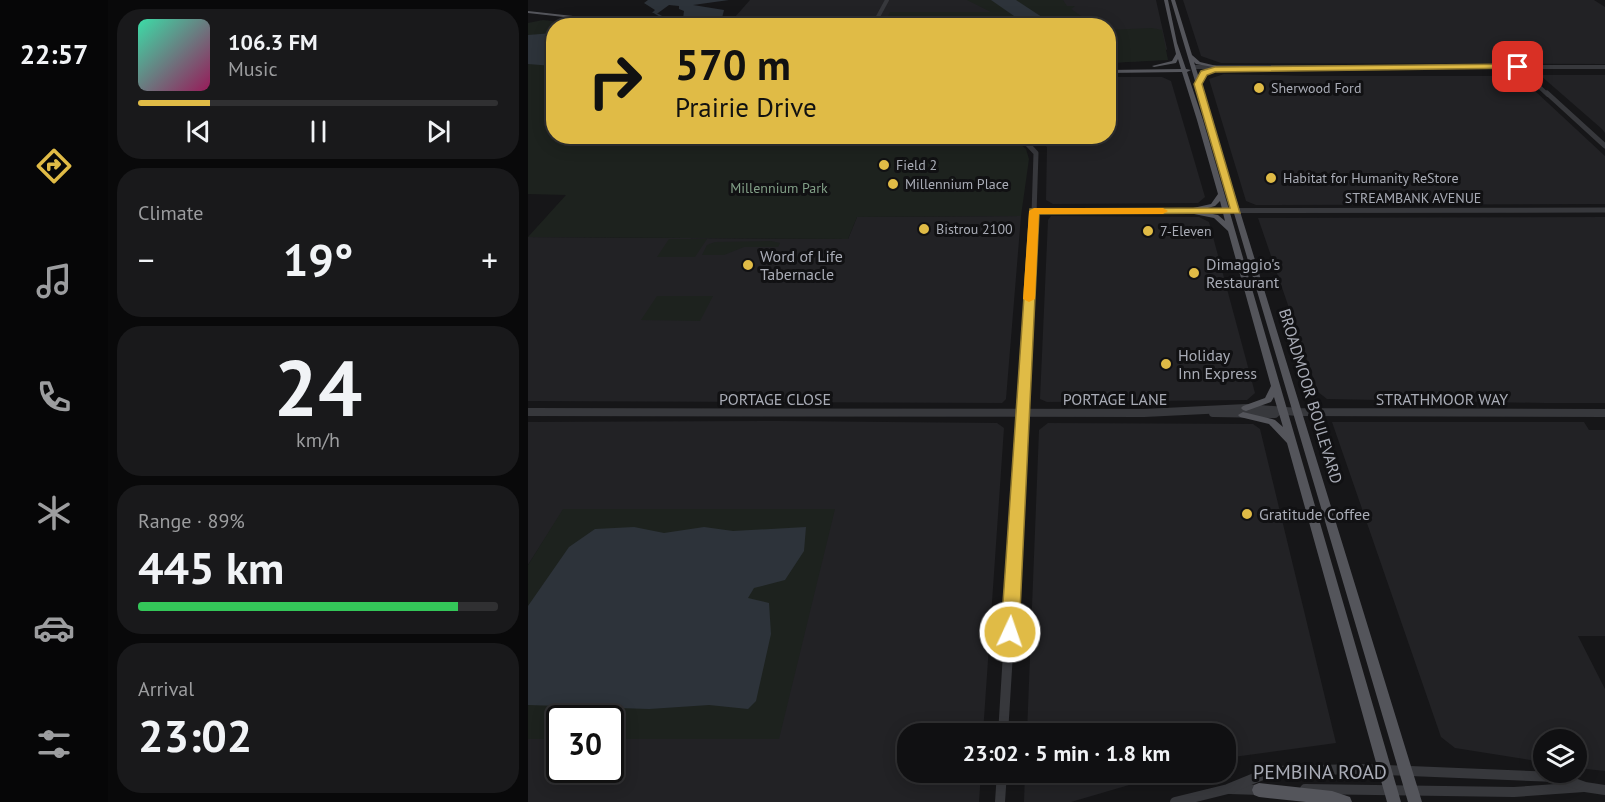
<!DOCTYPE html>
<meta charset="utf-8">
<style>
body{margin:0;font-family:"PT Sans",sans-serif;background:#19191b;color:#f1f3f6;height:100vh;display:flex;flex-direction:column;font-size:22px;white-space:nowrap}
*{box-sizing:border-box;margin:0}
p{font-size:20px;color:#9c9d9f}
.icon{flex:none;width:33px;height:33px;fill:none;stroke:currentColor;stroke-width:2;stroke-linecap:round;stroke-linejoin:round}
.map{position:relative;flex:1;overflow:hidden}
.details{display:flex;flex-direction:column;gap:9px;padding:9px;background:#09090a;width:420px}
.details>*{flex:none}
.guide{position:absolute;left:18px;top:18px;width:570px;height:126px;border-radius:24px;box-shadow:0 3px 15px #0003,0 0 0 2px #303032;background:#e0bb46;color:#111;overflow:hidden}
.fabs{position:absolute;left:1005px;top:729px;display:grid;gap:12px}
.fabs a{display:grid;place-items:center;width:54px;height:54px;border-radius:50%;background:#101012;box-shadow:0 3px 15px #0003,0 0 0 2px #303032;font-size:30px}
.speed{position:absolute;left:18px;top:705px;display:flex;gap:12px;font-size:30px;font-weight:700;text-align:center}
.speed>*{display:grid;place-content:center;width:78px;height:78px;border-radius:50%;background:#101012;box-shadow:0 3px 15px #0003,0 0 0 2px #303032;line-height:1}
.speed .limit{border:3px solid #111;border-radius:9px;background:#fff;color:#111}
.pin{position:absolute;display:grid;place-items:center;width:51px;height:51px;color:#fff;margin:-26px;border-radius:12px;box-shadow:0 3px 9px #0006}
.me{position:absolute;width:66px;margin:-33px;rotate:3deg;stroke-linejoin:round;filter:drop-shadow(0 0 4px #0008)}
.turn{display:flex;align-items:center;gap:21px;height:126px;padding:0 30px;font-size:27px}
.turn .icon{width:78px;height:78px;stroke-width:2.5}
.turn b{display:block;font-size:42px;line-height:51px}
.big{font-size:45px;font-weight:600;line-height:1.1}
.details .tile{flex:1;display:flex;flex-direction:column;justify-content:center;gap:9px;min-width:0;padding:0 21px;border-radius:24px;background:#19191b}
.details .dial{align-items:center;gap:0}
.dial b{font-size:78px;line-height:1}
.song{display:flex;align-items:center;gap:18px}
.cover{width:72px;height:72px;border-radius:9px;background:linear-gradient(135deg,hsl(160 70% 55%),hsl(330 70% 35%))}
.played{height:6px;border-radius:3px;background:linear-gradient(90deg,#e0bb46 20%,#303032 20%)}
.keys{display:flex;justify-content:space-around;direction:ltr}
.heat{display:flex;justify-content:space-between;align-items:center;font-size:33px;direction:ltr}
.charge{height:9px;border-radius:4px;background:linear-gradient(90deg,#34c759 89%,#303032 0)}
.trip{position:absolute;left:369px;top:723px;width:339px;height:60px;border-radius:24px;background:#101012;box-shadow:0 3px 15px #0003,0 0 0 2px #303032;font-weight:600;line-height:60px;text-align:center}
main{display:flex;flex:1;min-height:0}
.tabs{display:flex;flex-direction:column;width:108px;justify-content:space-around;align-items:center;background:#060607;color:#9c9d9f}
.tabs .icon{width:42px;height:42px}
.tabs .active{color:#e0bb46}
.tabs b{font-size:27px;color:#f1f3f6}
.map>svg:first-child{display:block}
.built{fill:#222225}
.green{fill:#1d221e}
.water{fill:#2d333a}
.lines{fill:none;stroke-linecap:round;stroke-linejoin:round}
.stream{stroke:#2d333a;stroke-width:1.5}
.minor-far4{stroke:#37383c;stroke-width:4}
.minor-far3{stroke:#37383c;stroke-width:5}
.minor-far2{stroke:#37383c;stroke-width:6}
.minor-far1{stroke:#37383c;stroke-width:8}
.minor{stroke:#37383c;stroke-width:10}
.major{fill:#54555b;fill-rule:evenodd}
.route{fill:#e0bb46;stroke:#927a2e;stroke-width:1.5}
.slow{fill:#f59e0b}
.poi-dot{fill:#e0bb46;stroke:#111113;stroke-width:2}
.labels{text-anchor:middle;stroke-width:6;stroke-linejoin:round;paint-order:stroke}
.far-poi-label{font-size:14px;fill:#a9acb6;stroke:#111113;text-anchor:start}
.far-park-label{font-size:14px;fill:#829f87;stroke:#111113}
.far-street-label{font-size:14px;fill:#a9acb6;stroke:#111113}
.poi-label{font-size:16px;fill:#a9acb6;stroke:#111113;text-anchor:start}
.street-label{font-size:16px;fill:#a9acb6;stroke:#111113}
.near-street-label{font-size:20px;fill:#a9acb6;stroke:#111113}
</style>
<main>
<nav class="tabs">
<b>22:57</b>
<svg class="icon active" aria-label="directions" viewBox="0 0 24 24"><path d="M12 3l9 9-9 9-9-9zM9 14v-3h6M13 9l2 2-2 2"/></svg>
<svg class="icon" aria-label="music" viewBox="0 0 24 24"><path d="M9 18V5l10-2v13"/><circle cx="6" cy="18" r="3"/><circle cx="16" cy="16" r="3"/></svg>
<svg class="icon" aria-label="phone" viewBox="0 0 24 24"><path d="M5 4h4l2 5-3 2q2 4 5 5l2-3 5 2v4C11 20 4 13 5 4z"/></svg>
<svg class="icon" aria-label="climate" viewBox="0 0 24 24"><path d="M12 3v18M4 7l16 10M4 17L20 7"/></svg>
<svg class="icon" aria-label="car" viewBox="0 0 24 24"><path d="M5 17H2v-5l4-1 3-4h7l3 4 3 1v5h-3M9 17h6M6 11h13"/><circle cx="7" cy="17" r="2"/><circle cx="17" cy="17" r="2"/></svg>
<svg class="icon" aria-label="filters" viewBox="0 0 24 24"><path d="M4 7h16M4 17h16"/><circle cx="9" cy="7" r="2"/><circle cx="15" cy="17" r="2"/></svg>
</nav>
<section class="details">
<div class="tile">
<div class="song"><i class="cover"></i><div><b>106.3 FM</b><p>Music</p></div></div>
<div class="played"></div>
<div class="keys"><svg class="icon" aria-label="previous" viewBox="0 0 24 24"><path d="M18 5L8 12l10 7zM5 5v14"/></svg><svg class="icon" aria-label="pause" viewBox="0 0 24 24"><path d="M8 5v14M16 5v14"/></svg><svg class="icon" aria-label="next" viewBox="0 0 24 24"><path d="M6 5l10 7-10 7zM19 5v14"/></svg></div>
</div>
<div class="tile"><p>Climate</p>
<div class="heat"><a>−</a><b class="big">19°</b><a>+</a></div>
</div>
<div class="tile dial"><b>24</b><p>km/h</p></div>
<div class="tile"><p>Range · 89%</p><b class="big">445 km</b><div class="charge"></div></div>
<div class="tile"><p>Arrival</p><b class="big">23:02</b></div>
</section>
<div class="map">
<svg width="1077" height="802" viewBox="0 0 1077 802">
<rect width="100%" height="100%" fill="#161618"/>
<g class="built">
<polygon points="222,0 628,0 639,49 631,60 581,63 580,26 199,26"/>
<polygon points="655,0 1066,0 1077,7 1077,64 693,63 673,56"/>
<polygon points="696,74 778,76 986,76 994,79 1077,156 1077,204 728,205 718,201 681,79"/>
<polygon points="1012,75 1077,75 1077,133 1074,129"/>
<polygon points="581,77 634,77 643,81 677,197 670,203 525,204 518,200 519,147 509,137 580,136"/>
<polygon points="493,216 478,399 474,403 0,401 0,237 320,239 329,217"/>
<polygon points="523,216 671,217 681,222 727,393 719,400 519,402 512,399 520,220"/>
<polygon points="1077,217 1077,403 1017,403 799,399 790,392 730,218"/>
<polygon points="252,421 469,423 476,428 455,733 380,734 380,772 453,773 451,802 0,802 0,739 31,739 32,770 82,770 83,739 251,739 36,509 0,565 0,422"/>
<polygon points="804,422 1056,422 1061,430 1077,430 1077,636 1050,636 1077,689 1077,771 1049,768 1048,740 1016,740 1015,762 927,748 913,737"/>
<polygon points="520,423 725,424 732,429 808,743 698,758 698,734 499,733 511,430"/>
<polygon points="497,773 497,772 642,773 543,802 496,802"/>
</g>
<g class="green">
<polygon points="439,0 535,0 539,6 547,6 543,9 559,20 559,25 356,26 362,12 463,12 477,19"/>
<polygon points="15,20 60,25 26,26 26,136 484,137 498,149 501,159 493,216 329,217 320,239 0,237 38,195 0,194 0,23"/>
<polygon points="624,28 634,30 640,60 581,63 581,30"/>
<polygon points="141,239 179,239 167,257 129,257"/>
<polygon points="243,241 252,243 250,247 216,247 196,255 174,255 179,245 187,242"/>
<polygon points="129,296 185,296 172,321 113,320"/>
<polygon points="35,509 307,509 251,739 83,739 82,718 32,718 31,739 0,739 0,565"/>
</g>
<g class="water">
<polygon points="120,0 201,0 165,5 196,10 194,18 186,25 154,26 156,11 151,9 151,6 141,5 130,13 124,13 127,10 116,3"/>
<polygon points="463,0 488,0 526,25 499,25"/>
<polygon points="25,33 25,66 0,64 0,35"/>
<polygon points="106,527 136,533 176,527 205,531 278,527 276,551 257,580 226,588 220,598 241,603 243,634 228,701 220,709 181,705 121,709 0,705 0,606 41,547 67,529"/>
</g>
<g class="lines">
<polyline class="stream" points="127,13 136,18 135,26"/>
<g class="minor-far4">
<polyline points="345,26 359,0"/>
<polyline points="665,67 1077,67"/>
<polyline points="990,67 1020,95"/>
</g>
<g class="minor-far3">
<polyline points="1019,93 1077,146"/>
<polyline points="492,136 508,153 506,214"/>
<polyline points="506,211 1077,210"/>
</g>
<polyline class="minor-far2" points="497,365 506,212"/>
<g class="minor-far1">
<polyline points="0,412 616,413 718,408 770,412 1077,413"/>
<polyline points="685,413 747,414 750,411"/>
<polyline points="486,558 497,364"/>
</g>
<g class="minor">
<polyline points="475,734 486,556"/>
<polyline points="702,789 732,790"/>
<polyline points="777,789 986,792 1056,787"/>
<polyline points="472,802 474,772"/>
<polyline points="647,802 700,789 744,771 833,769 1029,777 1057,787 1077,790"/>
</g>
<g class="major">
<path d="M 636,0 L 640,0 L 649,43 L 658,69 L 663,70 L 659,72 L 675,120 L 873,802 L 859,802 L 759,443 L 741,424 L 712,417 L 710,415 L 715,412 L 744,419 L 747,420 L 755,427 L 746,397 L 743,402 L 718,411 L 715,410 L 713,408 L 715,406 L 737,398 L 743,386 L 700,231 L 686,218 L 666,214 L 663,212 L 665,208 L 683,204 L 690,194 L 669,120 L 654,72 L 580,73 L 580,70 L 653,69 L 650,59 L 648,63 L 626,67 L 624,66 L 644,61 L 648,54 ZM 692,201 L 697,221 L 690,215 L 669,211 L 687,206 Z"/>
<polygon points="643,0 647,0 664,55 672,62 693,67 691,68 668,64 666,62 894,802 880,802"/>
<polygon points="0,11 54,17 92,26 82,26 54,19 0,13"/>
<polygon points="731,783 804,791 822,797 824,802 778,802 731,797 726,795 724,790 726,785"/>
</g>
</g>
<polygon class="route" points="990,64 993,68 687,72 679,75 674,84 712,213 511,214 491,632 488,638 482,640 475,638 473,632 502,209 702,208 666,84 673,71 687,67"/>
<polygon class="slow" points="506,208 635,208 640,211 635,214 511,214 507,299 501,302 495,299 501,211"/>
<g class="poi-dot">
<circle cx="731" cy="88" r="6"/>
<circle cx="356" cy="165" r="6"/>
<circle cx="743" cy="178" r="6"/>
<circle cx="365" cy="184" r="6"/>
<circle cx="396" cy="229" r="6"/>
<circle cx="620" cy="231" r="6"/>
<circle cx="220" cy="265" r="6"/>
<circle cx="666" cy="273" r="6"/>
<circle cx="638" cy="364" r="6"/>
<circle cx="719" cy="514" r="6"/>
</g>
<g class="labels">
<g class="far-poi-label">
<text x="743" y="93">Sherwood Ford</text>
<text x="368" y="170">Field 2</text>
<text x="755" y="183">Habitat for Humanity ReStore</text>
<text x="377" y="189">Millennium Place</text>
<text x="408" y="234">Bistrou 2100</text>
<text x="632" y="236">7-Eleven</text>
</g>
<g class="far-park-label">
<text x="251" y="193">Millennium Park</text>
</g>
<g class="far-street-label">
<text x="885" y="203">STREAMBANK AVENUE</text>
</g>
<g class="poi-label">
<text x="232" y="262">Word of Life<tspan x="232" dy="18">Tabernacle</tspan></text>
<text x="678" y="270">Dimaggio's<tspan x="678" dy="18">Restaurant</tspan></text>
<text x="650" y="361">Holiday<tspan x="650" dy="18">Inn Express</tspan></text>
<text x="731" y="520">Gratitude Coffee</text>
</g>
<g class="street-label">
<text transform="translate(783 396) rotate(73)" y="6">BROADMOOR BOULEVARD</text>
<text x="247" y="405">PORTAGE CLOSE</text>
<text x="587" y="405">PORTAGE LANE</text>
<text x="914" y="405">STRATHMOOR WAY</text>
</g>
<g class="near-street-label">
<text x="792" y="779">PEMBINA ROAD</text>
</g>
</g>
</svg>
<div class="fabs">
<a><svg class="icon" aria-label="layers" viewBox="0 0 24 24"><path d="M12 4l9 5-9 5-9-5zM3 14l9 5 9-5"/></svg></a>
</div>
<div class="speed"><div class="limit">30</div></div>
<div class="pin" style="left:990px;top:67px;background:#d93025"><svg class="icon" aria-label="arrive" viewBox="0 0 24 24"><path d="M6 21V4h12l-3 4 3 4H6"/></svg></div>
<svg class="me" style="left:482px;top:632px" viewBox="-20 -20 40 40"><circle r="17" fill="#e0bb46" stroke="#fff" stroke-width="3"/><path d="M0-11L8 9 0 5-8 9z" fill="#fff"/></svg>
<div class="trip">23:02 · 5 min · 1.8 km</div>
<div class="guide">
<div class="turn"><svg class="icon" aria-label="right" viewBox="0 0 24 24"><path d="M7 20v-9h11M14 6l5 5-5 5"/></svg><div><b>570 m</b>Prairie Drive</div></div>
</div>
</div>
</main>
